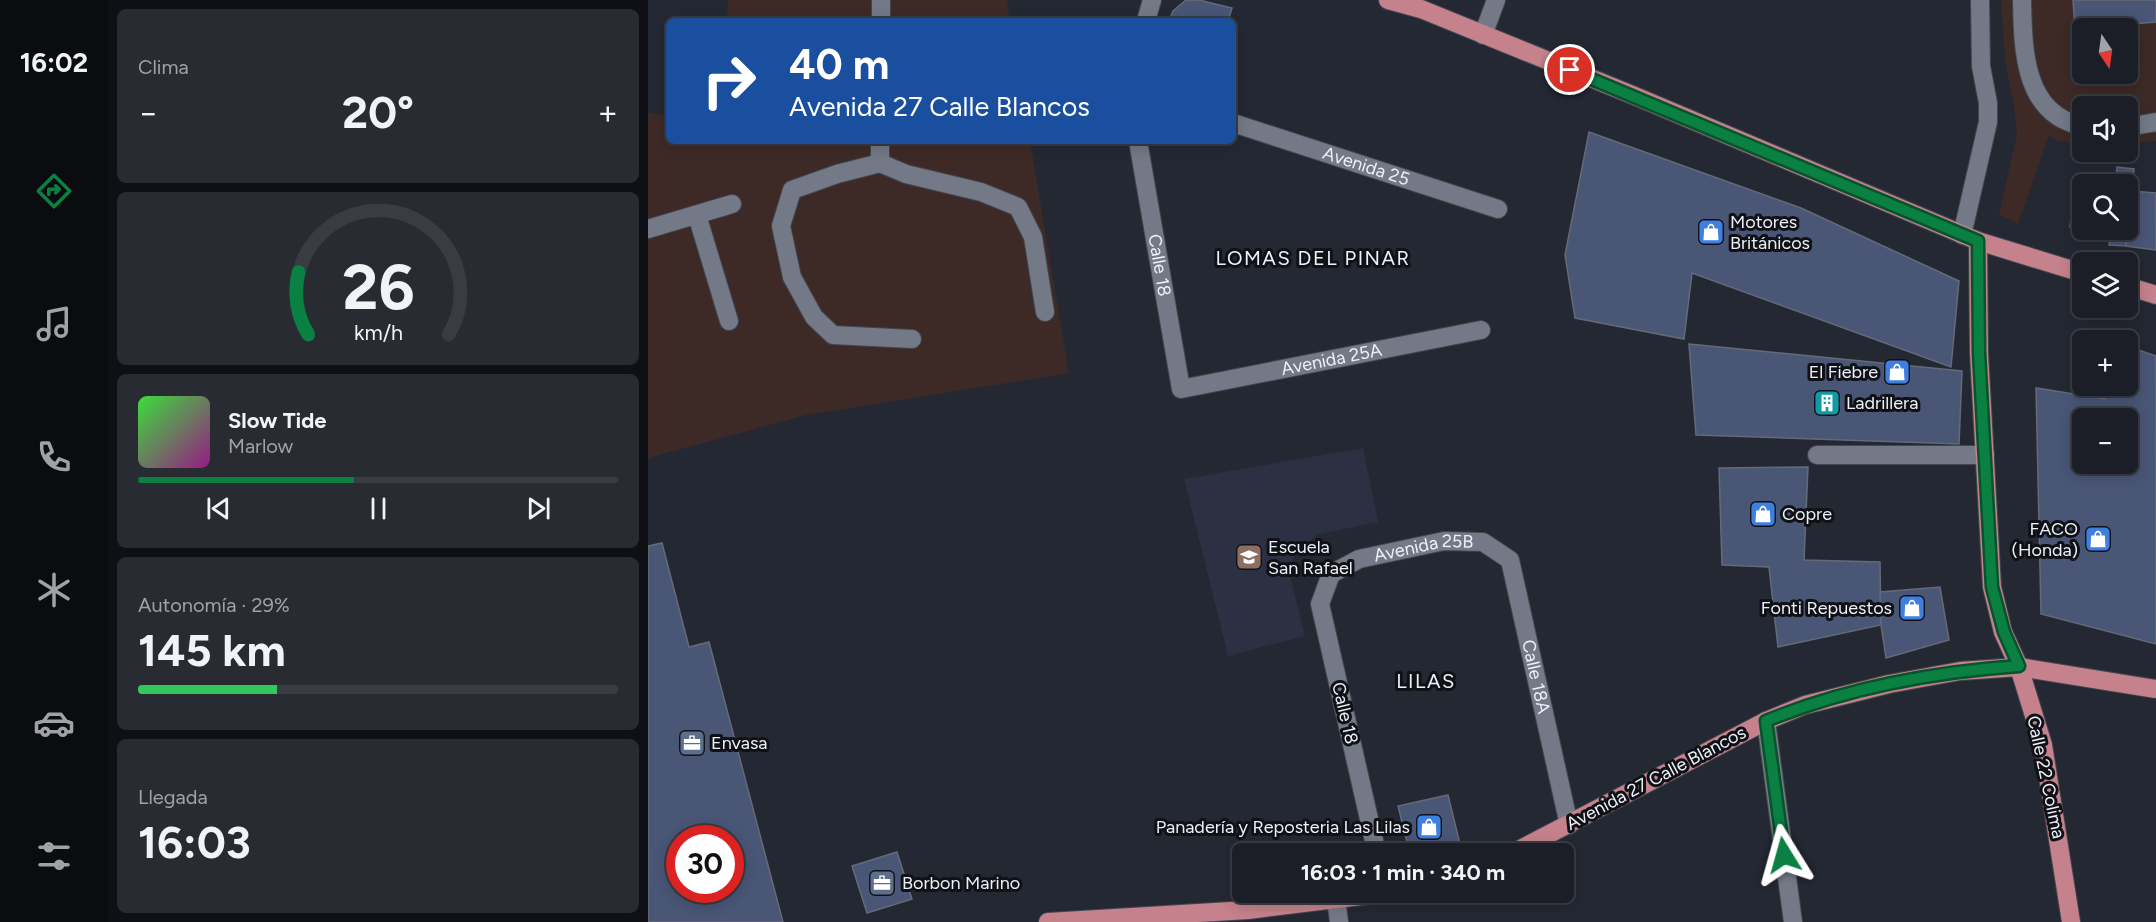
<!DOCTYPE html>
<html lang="es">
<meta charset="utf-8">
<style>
body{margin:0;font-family:Figtree,sans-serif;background:#282b32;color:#f1f3f6;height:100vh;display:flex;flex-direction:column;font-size:22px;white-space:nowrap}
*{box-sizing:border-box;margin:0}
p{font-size:20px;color:#a0a2a7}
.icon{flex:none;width:33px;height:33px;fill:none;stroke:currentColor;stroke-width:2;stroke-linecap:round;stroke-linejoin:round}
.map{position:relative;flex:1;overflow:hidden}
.details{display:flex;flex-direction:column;gap:9px;padding:9px;background:#0f1015;width:540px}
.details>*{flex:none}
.hud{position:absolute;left:18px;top:18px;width:570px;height:126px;border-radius:9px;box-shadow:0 3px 15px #0003,0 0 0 2px #393c43;background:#1a4fa0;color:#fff;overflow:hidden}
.needle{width:39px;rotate:167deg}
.controls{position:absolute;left:1424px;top:18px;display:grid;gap:12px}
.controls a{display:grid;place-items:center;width:66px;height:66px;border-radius:9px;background:#1b1e26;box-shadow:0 3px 15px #0003,0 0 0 2px #393c43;font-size:30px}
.speed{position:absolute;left:18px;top:825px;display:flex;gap:12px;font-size:30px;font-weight:700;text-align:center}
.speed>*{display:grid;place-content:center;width:78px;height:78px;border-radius:50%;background:#1b1e26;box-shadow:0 3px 15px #0003,0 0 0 2px #393c43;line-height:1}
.speed .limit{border:9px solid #d22;background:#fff;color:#111}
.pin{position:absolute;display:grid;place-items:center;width:51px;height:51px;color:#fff;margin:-26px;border:3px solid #fff;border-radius:50%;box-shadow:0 2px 6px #0007}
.me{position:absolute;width:66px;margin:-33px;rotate:352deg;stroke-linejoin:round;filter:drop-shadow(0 0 4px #0008)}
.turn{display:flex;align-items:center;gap:21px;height:126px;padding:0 24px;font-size:27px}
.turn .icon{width:78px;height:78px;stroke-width:2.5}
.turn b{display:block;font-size:42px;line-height:51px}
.big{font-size:45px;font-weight:700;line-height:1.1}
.details .card{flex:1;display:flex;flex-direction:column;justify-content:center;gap:9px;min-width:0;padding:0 21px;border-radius:9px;background:#282b32}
.details .dial{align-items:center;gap:0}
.dial svg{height:156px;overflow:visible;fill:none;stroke:#393c43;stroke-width:7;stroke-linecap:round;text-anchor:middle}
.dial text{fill:#f1f3f6;stroke:none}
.song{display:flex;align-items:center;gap:18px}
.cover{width:72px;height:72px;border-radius:9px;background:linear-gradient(135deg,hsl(120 70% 55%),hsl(310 70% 35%))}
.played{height:6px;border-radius:3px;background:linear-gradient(90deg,#0b8043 45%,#393c43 45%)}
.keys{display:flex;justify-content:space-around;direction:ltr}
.heat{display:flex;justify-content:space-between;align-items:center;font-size:33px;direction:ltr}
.charge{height:9px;border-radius:4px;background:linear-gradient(90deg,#34c759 29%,#393c43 0)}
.trip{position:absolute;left:584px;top:843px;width:342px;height:60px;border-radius:9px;background:#1b1e26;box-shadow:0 3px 15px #0003,0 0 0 2px #393c43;font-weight:700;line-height:60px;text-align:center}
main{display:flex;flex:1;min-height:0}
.tabs{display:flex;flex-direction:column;width:108px;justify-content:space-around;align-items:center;background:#0b0c0f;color:#a0a2a7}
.tabs .icon{width:42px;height:42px}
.tabs .active{color:#0b8043}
.tabs b{font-size:27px;color:#f1f3f6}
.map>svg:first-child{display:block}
.commercial{fill:#3d2a26;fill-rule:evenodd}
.built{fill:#2b3142}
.building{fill:#495676;stroke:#656a77;stroke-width:1.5;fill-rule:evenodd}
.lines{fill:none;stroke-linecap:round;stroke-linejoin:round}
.minor-casing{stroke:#43474f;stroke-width:20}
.major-casing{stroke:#43474f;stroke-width:20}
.minor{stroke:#737986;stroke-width:18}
.major{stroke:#c5828c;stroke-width:18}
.route-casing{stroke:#07532c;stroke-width:15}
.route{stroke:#0b8043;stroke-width:10}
.labels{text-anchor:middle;stroke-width:6;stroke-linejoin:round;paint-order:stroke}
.street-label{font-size:18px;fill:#edf0f8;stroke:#0f1116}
.poi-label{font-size:18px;fill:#edf0f8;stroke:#0f1116;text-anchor:start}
.neighbourhood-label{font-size:20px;letter-spacing:1.5px;fill:#edf0f8;stroke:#0f1116}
</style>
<main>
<nav class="tabs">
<b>16:02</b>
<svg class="icon active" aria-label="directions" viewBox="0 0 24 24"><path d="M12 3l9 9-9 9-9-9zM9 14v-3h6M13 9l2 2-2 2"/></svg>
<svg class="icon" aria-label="music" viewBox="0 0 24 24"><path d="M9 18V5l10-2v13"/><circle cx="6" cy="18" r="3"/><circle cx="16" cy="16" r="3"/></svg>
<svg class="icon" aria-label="phone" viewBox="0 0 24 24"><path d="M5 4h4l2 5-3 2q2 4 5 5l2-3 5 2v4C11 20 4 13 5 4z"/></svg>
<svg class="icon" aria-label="climate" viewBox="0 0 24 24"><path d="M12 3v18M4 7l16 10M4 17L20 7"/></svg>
<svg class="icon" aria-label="car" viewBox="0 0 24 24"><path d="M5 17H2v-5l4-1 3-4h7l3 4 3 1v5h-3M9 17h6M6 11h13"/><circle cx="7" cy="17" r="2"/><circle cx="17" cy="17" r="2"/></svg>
<svg class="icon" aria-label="filters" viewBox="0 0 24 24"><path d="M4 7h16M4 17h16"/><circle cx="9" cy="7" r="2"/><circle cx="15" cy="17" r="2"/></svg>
</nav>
<section class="details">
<div class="card"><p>Clima</p>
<div class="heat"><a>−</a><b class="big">20°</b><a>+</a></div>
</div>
<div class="card dial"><svg viewBox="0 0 100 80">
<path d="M14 69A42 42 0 1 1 86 69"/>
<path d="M14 69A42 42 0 0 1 9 37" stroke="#0b8043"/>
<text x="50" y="56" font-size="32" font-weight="700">26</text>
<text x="50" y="72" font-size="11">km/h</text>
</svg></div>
<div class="card">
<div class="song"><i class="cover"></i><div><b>Slow Tide</b><p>Marlow</p></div></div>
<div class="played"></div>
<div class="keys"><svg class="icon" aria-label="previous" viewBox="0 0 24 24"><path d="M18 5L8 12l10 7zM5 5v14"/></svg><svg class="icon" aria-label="pause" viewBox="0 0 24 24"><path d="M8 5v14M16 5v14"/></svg><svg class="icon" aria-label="next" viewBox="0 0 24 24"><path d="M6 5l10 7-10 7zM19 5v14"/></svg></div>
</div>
<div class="card"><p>Autonomía · 29%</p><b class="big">145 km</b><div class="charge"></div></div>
<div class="card"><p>Llegada</p><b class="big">16:03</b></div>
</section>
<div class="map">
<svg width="1508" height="922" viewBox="0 0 1508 922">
<rect width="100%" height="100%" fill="#242833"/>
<g class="commercial">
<polygon points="80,0 359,0 362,21 79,21"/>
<path d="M 1353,0 L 1508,0 L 1508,141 L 1479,144 L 1479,106 L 1434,106 L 1434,144 L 1410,141 L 1401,135 L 1370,224 L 1351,214 L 1369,135 L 1366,106 L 1357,60 ZM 1434,28 L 1479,28 L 1479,74 L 1434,74 Z"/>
<polygon points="0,113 21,115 21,141 382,141 421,373 158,415 0,458"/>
</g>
<polygon class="built" points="715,448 730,522 671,534 650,550 643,563 642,576 657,636 580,656 536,479"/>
<g class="building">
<polygon points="538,0 551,0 584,8 580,21 521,21 525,11"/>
<polygon points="1425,0 1508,0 1508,22 1427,29"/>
<polygon points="941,132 1153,208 1311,281 1303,367 1044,273 1036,339 927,318 917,255"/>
<polygon points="1469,167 1486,169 1478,246 1461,245 1463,230 1479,230 1479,184 1467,184"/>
<polygon points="1427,183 1440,184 1434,184 1434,228 1422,227"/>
<polygon points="1484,191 1508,193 1508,250 1478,246"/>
<polygon points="1041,344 1314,371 1311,444 1048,435"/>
<path d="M 1479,346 L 1508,356 L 1508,644 L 1393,614 L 1388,388 L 1457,399 L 1460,386 L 1479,386 ZM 1434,418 L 1479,418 L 1479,464 L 1434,464 Z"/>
<polygon points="1160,467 1156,560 1232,562 1233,625 1130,647 1121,567 1074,565 1071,468"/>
<path d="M 14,543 L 41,647 L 61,642 L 135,922 L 0,922 L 0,546 ZM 32,838 L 82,838 L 82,890 L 32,890 Z"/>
<polygon points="1292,587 1301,640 1238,658 1233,625 1232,592"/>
<polygon points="800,795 813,848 801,854 762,854 750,806"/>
<polygon points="249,852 264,899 219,913 204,866"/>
</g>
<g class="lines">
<defs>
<g id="minor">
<path d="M 1374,0 C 1375,48 1375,114 1434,126"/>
<polyline points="233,21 233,0"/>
<polyline points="498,21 504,0"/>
<polyline points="835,35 848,0"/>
<path id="s1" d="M 585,123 L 850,209"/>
<polyline points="1479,127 1508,122"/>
<polyline points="232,141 232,163 189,174 144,190 133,226 144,277 166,317 185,335 264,339"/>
<path id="s2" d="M 490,141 L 533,389 L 833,330"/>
<polyline points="232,163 258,174 333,192 370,207 385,237 397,312"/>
<polyline points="49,215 81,321"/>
<polyline points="0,229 84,204"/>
<polyline points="1314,235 1340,122 1340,103 1333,66 1332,0"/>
<polyline points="1169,455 1337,455"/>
<polyline points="1118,721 1145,922"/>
<path id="s3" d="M 729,854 L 672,604 L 683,574 L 711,559 L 796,541 L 835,542 L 862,560 L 921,825"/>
<polyline points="688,899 691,922"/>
</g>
<g id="major">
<polyline points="740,0 773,9 987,96 1330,241 1434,273"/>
<polyline points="1330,241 1331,353 1344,587 1355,632 1371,667 1395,745 1423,922"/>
<polyline points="1479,286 1508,295"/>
<polyline points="863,854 1118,721 1157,705 1241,684 1312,671 1371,667 1508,689"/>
<polyline points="400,922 600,910 745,892"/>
</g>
</defs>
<use href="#minor" class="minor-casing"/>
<use href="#major" class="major-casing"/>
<use href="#minor" class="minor"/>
<use href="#major" class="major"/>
</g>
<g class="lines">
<defs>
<path id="route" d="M 922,70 L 1330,241 L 1331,353 L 1344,587 L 1356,632 L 1371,666 C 1285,672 1198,688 1118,721 L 1136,855"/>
</defs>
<use href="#route" class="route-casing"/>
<use href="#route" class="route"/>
</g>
<defs>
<symbol id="shop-square" viewBox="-11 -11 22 22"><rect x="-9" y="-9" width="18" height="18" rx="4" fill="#3f7fe0" stroke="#0f1116"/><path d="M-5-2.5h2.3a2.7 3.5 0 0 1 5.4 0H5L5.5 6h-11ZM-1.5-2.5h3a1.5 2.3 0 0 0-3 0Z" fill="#fff"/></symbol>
<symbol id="building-square" viewBox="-11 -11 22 22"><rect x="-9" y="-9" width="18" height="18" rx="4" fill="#0f9aa8" stroke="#0f1116"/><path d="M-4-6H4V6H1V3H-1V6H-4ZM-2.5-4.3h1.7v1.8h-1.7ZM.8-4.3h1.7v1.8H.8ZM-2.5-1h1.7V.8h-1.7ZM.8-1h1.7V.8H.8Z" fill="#fff"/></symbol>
<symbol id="school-square" viewBox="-11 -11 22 22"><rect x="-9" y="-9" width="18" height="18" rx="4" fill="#8d6e63" stroke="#0f1116"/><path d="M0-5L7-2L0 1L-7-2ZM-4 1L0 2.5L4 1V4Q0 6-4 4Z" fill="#fff"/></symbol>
<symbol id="office-square" viewBox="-11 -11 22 22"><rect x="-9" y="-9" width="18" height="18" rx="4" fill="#5c6f8a" stroke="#0f1116"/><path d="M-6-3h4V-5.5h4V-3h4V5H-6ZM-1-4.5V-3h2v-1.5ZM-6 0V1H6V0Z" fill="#fff"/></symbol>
</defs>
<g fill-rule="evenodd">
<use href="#shop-square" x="1048" y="217" width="30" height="30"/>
<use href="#shop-square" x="1234" y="357" width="30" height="30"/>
<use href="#building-square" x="1164" y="388" width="30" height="30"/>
<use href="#shop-square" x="1100" y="499" width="30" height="30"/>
<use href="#shop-square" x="1435" y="524" width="30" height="30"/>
<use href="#school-square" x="586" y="542" width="30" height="30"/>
<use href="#shop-square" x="1249" y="593" width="30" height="30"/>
<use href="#office-square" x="29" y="728" width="30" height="30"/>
<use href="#shop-square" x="766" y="812" width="30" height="30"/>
<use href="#office-square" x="219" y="868" width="30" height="30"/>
</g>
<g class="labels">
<g class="street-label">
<text dy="6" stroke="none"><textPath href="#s1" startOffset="140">Avenida 25</textPath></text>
<text dy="6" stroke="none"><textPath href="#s2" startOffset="126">Calle 18</textPath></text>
<text dy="6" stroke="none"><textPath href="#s2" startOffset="405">Avenida 25A</textPath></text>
<text dy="6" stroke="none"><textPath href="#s3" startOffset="386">Avenida 25B</textPath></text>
<text dy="6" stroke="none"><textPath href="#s3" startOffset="598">Calle 18A</textPath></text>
<text transform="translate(697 713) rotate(77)" y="6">Calle 18</text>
<text transform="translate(1398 777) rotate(78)" y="6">Calle 22 Colima</text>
<text transform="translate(1008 778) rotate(-28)" y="6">Avenida 27 Calle Blancos</text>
</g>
<g class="poi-label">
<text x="1082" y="228">Motores<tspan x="1082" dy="21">Británicos</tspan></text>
<text x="1230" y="378" text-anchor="end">El Fiebre</text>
<text x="1198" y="409">Ladrillera</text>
<text x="1134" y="520">Copre</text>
<text x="1430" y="535" text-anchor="end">FACO<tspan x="1430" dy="21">(Honda)</tspan></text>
<text x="620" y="553">Escuela<tspan x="620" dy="21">San Rafael</tspan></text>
<text x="1244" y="614" text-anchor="end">Fonti Repuestos</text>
<text x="63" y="749">Envasa</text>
<text x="762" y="833" text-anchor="end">Panadería y Reposteria Las Lilas</text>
<text x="254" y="889">Borbon Marino</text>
</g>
<g class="neighbourhood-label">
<text x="665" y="265">LOMAS DEL PINAR</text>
<text x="778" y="688">LILAS</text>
</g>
</g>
</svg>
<div class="controls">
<a><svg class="needle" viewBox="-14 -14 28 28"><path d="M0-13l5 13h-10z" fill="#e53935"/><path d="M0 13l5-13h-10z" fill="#a0a2a7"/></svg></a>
<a><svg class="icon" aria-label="sound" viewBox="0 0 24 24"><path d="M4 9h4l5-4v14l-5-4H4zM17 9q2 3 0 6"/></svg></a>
<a><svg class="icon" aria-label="search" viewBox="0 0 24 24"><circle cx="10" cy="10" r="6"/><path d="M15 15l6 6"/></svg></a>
<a><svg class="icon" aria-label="layers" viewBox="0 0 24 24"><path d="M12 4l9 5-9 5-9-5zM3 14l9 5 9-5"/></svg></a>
<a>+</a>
<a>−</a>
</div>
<div class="speed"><div class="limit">30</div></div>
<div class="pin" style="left:922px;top:70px;background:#d93025"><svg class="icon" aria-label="arrive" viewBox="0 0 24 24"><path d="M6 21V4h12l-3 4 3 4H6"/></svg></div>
<svg class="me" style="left:1136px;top:855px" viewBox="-20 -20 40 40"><path d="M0-17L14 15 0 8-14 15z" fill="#0b8043" stroke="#fff" stroke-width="4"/></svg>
<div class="trip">16:03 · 1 min · 340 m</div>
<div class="hud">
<div class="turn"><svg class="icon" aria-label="right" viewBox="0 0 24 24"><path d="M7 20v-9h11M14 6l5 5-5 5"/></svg><div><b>40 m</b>Avenida 27 Calle Blancos</div></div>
</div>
</div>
</main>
